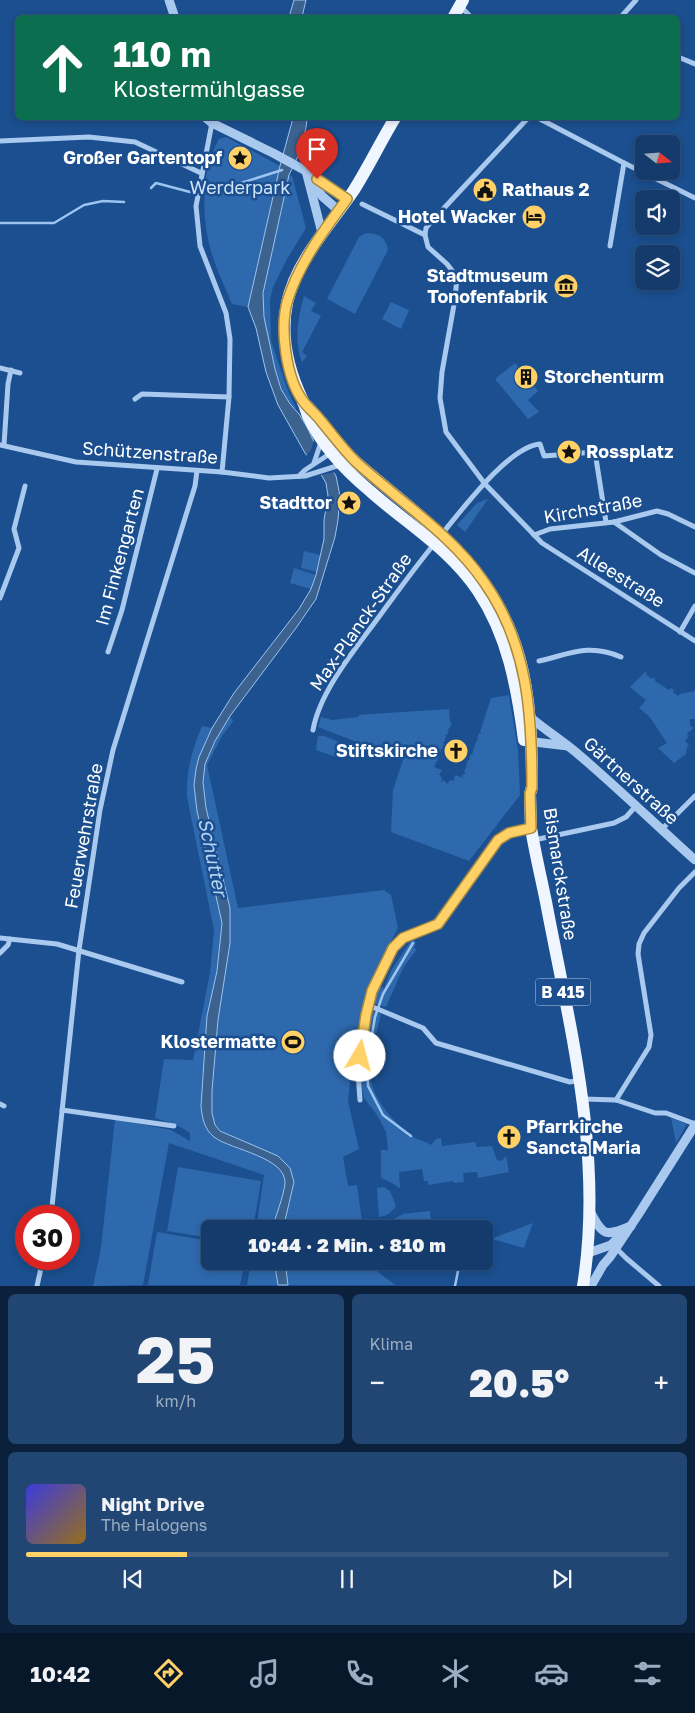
<!DOCTYPE html>
<html lang="de">
<meta charset="utf-8">
<style>
body{margin:0;font-family:"Golos Text",sans-serif;background:#214673;color:#f1f3f6;height:100vh;display:flex;flex-direction:column;font-size:19px;white-space:nowrap}
*{box-sizing:border-box;margin:0}
p{font-size:16px;color:#9dadc1}
.icon{flex:none;width:28px;height:28px;fill:none;stroke:currentColor;stroke-width:2;stroke-linecap:round;stroke-linejoin:round}
.map{position:relative;height:1286px;overflow:hidden}
.panel{display:flex;flex-direction:column;gap:8px;padding:8px;background:#0b203b;flex:1}
.panel>*{flex:none}
.hud{position:absolute;left:15px;top:15px;width:665px;height:105px;border-radius:8px;box-shadow:0 2px 8px #0003,0 0 0 1px #33557e;background:#0b6e4f;color:#fff;overflow:hidden}
.needle{width:32px;rotate:107deg}
.fabs{position:absolute;left:635px;top:135px;display:grid;gap:10px}
.fabs a{display:grid;place-items:center;width:45px;height:45px;border-radius:8px;background:#143b6b;box-shadow:0 2px 8px #0003,0 0 0 1px #33557e;font-size:25px}
.speed{position:absolute;left:15px;top:1205px;display:flex;gap:10px;font-size:25px;font-weight:700;text-align:center}
.speed>*{display:grid;place-content:center;width:65px;height:65px;border-radius:50%;background:#143b6b;box-shadow:0 2px 8px #0003,0 0 0 1px #33557e;line-height:1}
.speed .limit{border:8px solid #d22;background:#fff;color:#111}
.pin{position:absolute;display:grid;place-items:center;width:42px;height:42px;color:#fff;margin:-51px -21px;border-radius:50% 50% 50% 0;rotate:-45deg;box-shadow:0 0 5px #0007}
.pin .icon{rotate:45deg}
.me{position:absolute;width:55px;margin:-28px;rotate:8deg;stroke-linejoin:round;filter:drop-shadow(0 0 4px #0008)}
.turn{display:flex;align-items:center;gap:18px;height:105px;padding:0 15px;font-size:22px}
.turn .icon{width:65px;height:65px;stroke-width:2.5}
.turn b{display:block;font-size:35px;line-height:42px}
.big{font-size:38px;font-weight:800;line-height:1.1}
.panel .widget{flex:1;display:flex;flex-direction:column;justify-content:center;gap:8px;min-width:0;padding:0 18px;border-radius:8px;background:#214673}
.panel .dial{align-items:center;gap:0}
.dial b{font-size:65px;line-height:1}
.song{display:flex;align-items:center;gap:15px}
.cover{width:60px;height:60px;border-radius:8px;background:linear-gradient(135deg,hsl(240 70% 55%),hsl(40 70% 35%))}
.played{height:5px;border-radius:2px;background:linear-gradient(90deg,#ffd166 25%,#33557e 25%)}
.keys{display:flex;justify-content:space-around;direction:ltr}
.heat{display:flex;justify-content:space-between;align-items:center;font-size:28px;direction:ltr}
.panel .tiles{flex:1;display:grid;gap:8px;grid-template-columns:1fr 1fr}
.widget:last-child{grid-column:span 2}
.trip{position:absolute;left:201px;top:1220px;width:292px;height:50px;border-radius:8px;background:#143b6b;box-shadow:0 2px 8px #0003,0 0 0 1px #33557e;font-weight:800;line-height:50px;text-align:center}
.tab-bar{display:flex;height:80px;justify-content:space-around;align-items:center;background:#08182b;color:#9dadc1}
.tab-bar .icon{width:35px;height:35px}
.tab-bar .current{color:#ffd166}
.tab-bar b{font-size:22px;color:#f1f3f6}
.map>svg:first-child{display:block}
.green{fill:#2e69ad}
.water{fill:#3c6290;stroke:#9cc4f0}
.pier{fill:#1b4f8f}
.lines{fill:none;stroke-linecap:round;stroke-linejoin:round}
.stream{stroke:#9cc4f0;stroke-width:2.5}
.minor{stroke:#a9c9ee;stroke-width:5}
.tertiary{stroke:#a9c9ee;stroke-width:9}
.primary{stroke:#f0f6ff;stroke-width:12}
.route-casing{stroke:#a68842;stroke-width:12}
.route{stroke:#ffd166;stroke-width:9}
.labels{text-anchor:middle;stroke-width:5;stroke-linejoin:round;paint-order:stroke}
.shield{fill:#1b4f8f;stroke:#bbcadd;stroke-width:1}
.shield-label{font-size:16px;font-weight:bold;fill:#fff}
.poi-label{font-size:18px;font-weight:bold;fill:#fff;stroke:#1b4f8f;text-anchor:end}
.park-label{font-size:18px;fill:#cfe3fa;stroke:#1b4f8f}
.street-label{font-size:18px;fill:#fff;stroke:#1b4f8f}
.water-label{font-size:19px;font-style:italic;fill:#b5d3f5;stroke:#1b4f8f}
</style>
<div class="map">
<svg width="695" height="1286" viewBox="0 0 695 1286">
<rect width="100%" height="100%" fill="#1b4f8f"/>
<g class="green">
<path d="M 226,137 L 280,166 L 248,307 L 232,304 C 225,287 216,269 211,251 C 201,217 201,170 219,139 Z"/>
<path d="M 289,175 L 292,176 L 306,228 L 287,259 L 273,287 L 270,300 L 271,341 L 288,391 L 296,408 L 294,409 C 275,389 260,319 263,292 C 264,279 269,266 271,254 C 277,228 283,201 289,175 Z"/>
<path d="M 366,233 C 379,233 386,238 388,250 L 355,314 L 327,299 L 359,237 Z"/>
<path d="M 304,296 L 316,303 L 311,311 L 321,316 L 302,352 L 307,356 L 302,362 C 294,341 298,317 304,296 Z"/>
<polygon points="391,302 409,310 401,329 382,319"/>
<polygon points="515,363 523,373 521,376 522,380 525,382 530,381 538,391 528,400 539,412 528,419 495,379"/>
<polygon points="488,499 465,532 457,525 477,503"/>
<polygon points="304,551 320,555 317,572 301,568"/>
<polygon points="294,568 316,575 311,589 290,583"/>
<polygon points="645,672 647,673 646,675 652,679 653,677 655,679 655,681 669,690 671,688 674,690 673,692 678,696 680,694 695,691 695,719 690,719 690,726 693,727 692,730 688,732 687,735 689,736 685,741 689,745 687,747 686,754 674,763 658,748 667,743 649,716 639,708 646,700 630,687"/>
<polygon points="509,695 518,750 520,795 469,861 391,832 393,790 403,760 318,727 321,717 332,720 358,717 359,715 371,714 449,709 450,722 452,723 450,728 448,728 449,729 447,735 445,735 446,737 444,742 442,742 444,743 442,749 440,749 441,750 439,755 437,755 439,757 437,762 435,762 436,763 434,767 442,770 440,774 438,774 440,775 442,779 441,782 443,780 448,784 449,781 453,780 455,781 454,779 455,775 464,778 462,777 463,774 466,774 464,772 466,767 469,767 466,766 468,760 471,760 469,759 471,754 474,754 472,753 474,747 476,748 474,746 477,740 479,740 477,739 479,733 482,734 480,732 491,698"/>
<polygon points="230,716 233,721 222,736 207,765 238,908 384,890 391,895 398,928 372,978 363,1009 351,1075 348,1101 359,1149 343,1157 348,1186 357,1185 363,1229 283,1229 294,1182 290,1168 278,1156 220,1131 215,1125 212,1113 212,1091 218,1020 230,943 230,908 206,808 203,782 205,765 215,741"/>
<path d="M 202,726 L 212,728 L 207,738 L 195,796 L 222,923 L 217,971 L 207,1016 L 201,1105 C 202,1116 205,1129 214,1137 C 230,1151 287,1156 285,1184 C 283,1198 276,1215 272,1229 L 256,1229 L 264,1175 L 169,1143 L 143,1285 L 93,1286 L 101,1248 L 115,1119 L 171,1130 L 190,1141 L 190,1133 L 177,1125 L 155,1118 L 164,1059 L 193,1060 L 210,973 L 214,930 L 187,797 C 186,771 192,749 202,726 Z"/>
<polygon points="318,736 324,736 344,744 339,758 316,750"/>
<polygon points="412,939 416,942 414,948 417,949 403,968 386,1007 376,1004 373,1000 378,986 384,988 392,969"/>
<path d="M 371,1009 L 381,1014 C 377,1032 370,1052 370,1071 C 369,1096 396,1127 417,1139 C 422,1141 427,1142 431,1145 L 436,1139 L 441,1138 L 442,1146 L 475,1142 L 477,1147 L 492,1146 L 497,1160 L 502,1161 L 506,1156 L 509,1172 L 478,1178 L 477,1172 L 463,1173 L 464,1182 L 454,1183 L 453,1181 L 428,1185 L 428,1181 L 424,1181 L 422,1169 L 399,1172 L 400,1188 L 399,1188 L 394,1184 L 381,1178 L 381,1150 L 388,1150 L 386,1132 L 377,1115 L 364,1098 L 360,1081 L 369,1013 Z"/>
<polygon points="671,1118 687,1124 676,1143"/>
<polygon points="178,1167 261,1181 253,1229 210,1229 210,1238 167,1231"/>
<path d="M 384,1187 L 390,1191 L 396,1206 C 392,1212 387,1216 379,1217 L 377,1188 Z"/>
<polygon points="430,1211 431,1221 426,1222 427,1226 421,1229 387,1229 380,1220 392,1220 403,1214"/>
<polygon points="485,1220 493,1238 533,1223 524,1248 485,1237 485,1229 476,1229 477,1223"/>
<polygon points="157,1232 210,1241 210,1261 245,1261 240,1285 148,1285"/>
<polygon points="251,1261 274,1261 278,1285 247,1285"/>
<polygon points="285,1261 379,1261 373,1268 395,1285 288,1285"/>
</g>
<g class="water">
<polygon points="294,0 306,0 302,17 289,17"/>
<path d="M 293,118 L 307,118 L 306,128 L 298,156 L 289,175 L 263,293 L 264,317 L 275,369 L 281,389 L 290,404 L 299,414 L 307,427 L 315,444 L 336,476 L 340,496 L 338,520 L 335,537 L 316,599 L 296,628 L 230,716 L 215,741 L 205,764 L 203,782 L 206,808 L 230,908 L 230,943 L 218,1020 L 212,1091 L 212,1113 L 215,1125 L 220,1131 L 278,1156 L 290,1168 L 294,1182 L 283,1229 L 272,1229 C 276,1215 283,1198 285,1184 C 287,1157 231,1150 214,1137 C 204,1129 202,1117 201,1106 L 207,1016 L 217,971 L 222,923 L 197,811 L 194,785 L 196,769 L 199,757 L 212,728 L 234,693 L 299,609 L 311,589 L 316,575 L 324,539 L 324,520 L 328,496 L 326,483 L 322,476 L 305,453 L 278,405 L 266,372 L 256,328 L 248,307 L 280,166 Z"/>
<polygon points="274,1261 285,1261 288,1285 278,1285"/>
</g>
<polygon class="pier" points="315,437 317,442 337,472 320,475 306,456 311,450"/>
<g class="lines">
<g class="stream">
<polyline points="151,188 156,183 190,192"/>
<polyline points="204,192 225,188 282,170"/>
<polyline points="0,223 54,223 84,205 103,201 124,202"/>
<polyline points="411,1136 383,1115 368,1086 367,1065 375,1017 383,994 413,943"/>
<polyline points="455,1286 460,1261"/>
</g>
<g class="minor">
<polyline points="460,6 472,18"/>
<polyline points="620,18 636,0"/>
<polyline points="678,57 695,64"/>
<polyline points="538,118 624,163 695,198"/>
<polyline points="212,123 196,206 200,246 226,313 230,339 229,397 222,472"/>
<polyline points="0,141 89,137 135,142 201,173"/>
<polyline points="362,204 425,235 428,247 447,264 457,277 455,299 442,372 440,398 446,432 485,484 542,543 695,641"/>
<polyline points="425,235 426,228 431,222 528,118"/>
<polyline points="610,246 624,163"/>
<polyline points="0,368 20,373"/>
<polyline points="135,399 142,394 229,397"/>
<polyline points="0,445 76,462 222,472 269,478 305,476 340,465"/>
<polyline points="4,445 8,384 11,370"/>
<polyline points="314,463 321,442"/>
<polyline points="299,476 305,470 331,453"/>
<polyline points="614,522 661,555 695,573"/>
<path d="M 441,535 C 462,510 508,447 540,444 L 544,456 L 595,452 L 606,522"/>
<polyline points="534,535 550,529 614,522 657,511 668,514 695,527"/>
<polyline points="0,598 19,548 14,529 25,486"/>
<polyline points="680,632 695,606"/>
<polyline points="108,652 122,610 157,469"/>
<path d="M 539,661 C 570,654 589,643 621,657"/>
<path d="M 313,730 C 320,690 357,647 381,614 C 398,591 416,566 435,543"/>
<polyline points="661,830 695,796"/>
<polyline points="534,840 614,823 626,817 635,807"/>
<polyline points="0,938 57,944 182,982"/>
<polyline points="0,953 8,945 10,939"/>
<polyline points="368,1005 423,1028 436,1043 570,1082 580,1080"/>
<polyline points="584,1099 616,1100 655,1113 666,1113 695,1124"/>
<polyline points="360,1100 358,1073 366,1015 372,991 393,948 403,938 438,924 498,840 509,833 530,828"/>
<polyline points="616,1100 649,1047 651,1035 638,954 639,944 644,933 679,888 695,872"/>
<polyline points="0,1104 4,1106"/>
<polyline points="62,1110 174,1126"/>
<polyline points="51,1216 79,950 100,810 113,750 195,486 197,471"/>
<polyline points="616,1248 626,1258 659,1286"/>
<polyline points="37,1286 43,1259"/>
</g>
<g class="tertiary">
<polyline points="169,0 175,18"/>
<polyline points="206,118 212,123 273,153 306,171 347,199"/>
<polyline points="306,171 322,233"/>
<polyline points="310,178 322,196 338,210"/>
<path d="M 530,717 C 545,730 563,741 578,754 C 618,788 656,825 695,860"/>
<polyline points="526,741 568,746"/>
<path d="M 590,1211 C 603,1236 605,1237 631,1226"/>
<polyline points="588,1253 611,1245 618,1238"/>
<polyline points="591,1286 603,1265 610,1257 638,1215 695,1125"/>
</g>
<g class="primary">
<polyline points="453,18 463,0"/>
<path d="M 395,118 C 381,141 369,166 354,190 C 331,224 296,261 287,303 C 280,337 288,370 303,401 C 305,406 306,411 308,416 C 321,444 346,471 370,491 C 407,524 449,548 478,591 C 508,636 517,687 524,740"/>
<path d="M 303,402 C 323,420 336,444 356,462 C 389,491 425,517 456,549 C 525,620 532,693 532,787 L 530,794 L 531,828 C 535,853 541,877 546,902 C 570,1029 604,1156 583,1286"/>
</g>
</g>
<g class="lines">
<defs>
<path id="route" d="M 317,179 L 347,199 C 324,230 300,262 288,299 C 279,327 286,378 303,401 C 308,408 316,414 321,421 C 332,434 343,449 355,461 C 368,473 382,484 395,495 C 427,521 461,548 484,582 C 528,644 532,714 532,787 L 530,794 L 531,828 L 509,833 L 498,840 L 438,924 L 403,938 L 393,948 L 372,991 L 366,1015 L 360,1056"/>
</defs>
<use href="#route" class="route-casing"/>
<use href="#route" class="route"/>
</g>
<defs>
<symbol id="sight-disc" viewBox="-11 -11 22 22"><circle r="9.5" fill="#ffd166" stroke="#1b4f8f"/><path d="M0-6L1.8-2.2L6-1.7L2.9 1.2L3.7 5.4L0 3.3L-3.7 5.4L-2.9 1.2L-6-1.7L-1.8-2.2Z" fill="#111"/></symbol>
<symbol id="civic-disc" viewBox="-11 -11 22 22"><circle r="9.5" fill="#ffd166" stroke="#1b4f8f"/><path d="M-.6-6.5H3V-4.5H.6V-3L4-1V1h2V6H-6V1h2V-1L-.6-3ZM-1.2 2.5V6h2.4V2.5Z" fill="#111"/></symbol>
<symbol id="hotel-disc" viewBox="-11 -11 22 22"><circle r="9.5" fill="#ffd166" stroke="#1b4f8f"/><path d="M-6-4.5h1.5V1H6V5H4.5V3h-9V5H-6ZM-4 0a1.8 1.8 0 1 1 3.6 0ZM.5 0V-2.5h3Q6-2.5 6 0Z" fill="#111"/></symbol>
<symbol id="museum-disc" viewBox="-11 -11 22 22"><circle r="9.5" fill="#ffd166" stroke="#1b4f8f"/><path d="M0-6L6-3V-2H-6V-3ZM-5-1h2V3h-2ZM-1-1h2V3h-2ZM3-1h2V3H3ZM-6 4H6V6H-6Z" fill="#111"/></symbol>
<symbol id="building-disc" viewBox="-11 -11 22 22"><circle r="9.5" fill="#ffd166" stroke="#1b4f8f"/><path d="M-4-6H4V6H1V3H-1V6H-4ZM-2.5-4.3h1.7v1.8h-1.7ZM.8-4.3h1.7v1.8H.8ZM-2.5-1h1.7V.8h-1.7ZM.8-1h1.7V.8H.8Z" fill="#111"/></symbol>
<symbol id="church-disc" viewBox="-11 -11 22 22"><circle r="9.5" fill="#ffd166" stroke="#1b4f8f"/><path d="M-1.2-6h2.4v3.5h3.3v2.4h-3.3V6h-2.4V-.1h-3.3v-2.4h3.3Z" fill="#111"/></symbol>
<symbol id="stadium-disc" viewBox="-11 -11 22 22"><circle r="9.5" fill="#ffd166" stroke="#1b4f8f"/><path d="M0-5a6.5 5 0 1 0 0 10a6.5 5 0 1 0 0-10ZM-3.5-1.8h7v3.6h-7Z" fill="#111"/></symbol>
</defs>
<g fill-rule="evenodd">
<use href="#sight-disc" x="226" y="144" width="28" height="28"/>
<use href="#civic-disc" x="471" y="176" width="28" height="28"/>
<use href="#hotel-disc" x="520" y="203" width="28" height="28"/>
<use href="#museum-disc" x="552" y="272" width="28" height="28"/>
<use href="#building-disc" x="512" y="363" width="28" height="28"/>
<use href="#sight-disc" x="555" y="438" width="28" height="28"/>
<use href="#sight-disc" x="335" y="489" width="28" height="28"/>
<use href="#church-disc" x="442" y="737" width="28" height="28"/>
<use href="#stadium-disc" x="279" y="1028" width="28" height="28"/>
<use href="#church-disc" x="495" y="1123" width="28" height="28"/>
</g>
<g class="labels">
<rect class="shield" x="535.5" y="978.5" width="55" height="27" rx="4"/>
<g class="shield-label">
<text x="563" y="998">B 415</text>
</g>
<g class="poi-label">
<text x="222" y="164">Großer Gartentopf</text>
<text x="502" y="196" text-anchor="start">Rathaus 2</text>
<text x="516" y="223">Hotel Wacker</text>
<text x="548" y="282">Stadtmuseum<tspan x="548" dy="21">Tonofenfabrik</tspan></text>
<text x="544" y="383" text-anchor="start">Storchenturm</text>
<text x="586" y="458" text-anchor="start">Rossplatz</text>
<text x="332" y="509">Stadttor</text>
<text x="438" y="757">Stiftskirche</text>
<text x="276" y="1048">Klostermatte</text>
<text x="526" y="1133" text-anchor="start">Pfarrkirche<tspan x="526" dy="21">Sancta Maria</tspan></text>
</g>
<g class="park-label">
<text x="240" y="194">Werderpark</text>
</g>
<g class="street-label">
<text transform="translate(150 453) rotate(4)" y="6">Schützenstraße</text>
<text transform="translate(593 509) rotate(-10)" y="6">Kirchstraße</text>
<text transform="translate(120 557) rotate(-75)" y="6">Im Finkengarten</text>
<text transform="translate(621 577) rotate(32)" y="6">Alleestraße</text>
<text transform="translate(361 622) rotate(-55)" y="6">Max-Planck-Straße</text>
<text transform="translate(631 781) rotate(42)" y="6">Gärtnerstraße</text>
<text transform="translate(84 836) rotate(-80)" y="6">Feuerwehrstraße</text>
<text transform="translate(560 874) rotate(81)" y="6">Bismarckstraße</text>
</g>
<g class="water-label">
<text transform="translate(213 857) rotate(78)" y="7">Schutter</text>
</g>
</g>
</svg>
<div class="fabs">
<a><svg class="needle" viewBox="-14 -14 28 28"><path d="M0-13l5 13h-10z" fill="#e53935"/><path d="M0 13l5-13h-10z" fill="#9dadc1"/></svg></a>
<a><svg class="icon" aria-label="sound" viewBox="0 0 24 24"><path d="M4 9h4l5-4v14l-5-4H4zM17 9q2 3 0 6"/></svg></a>
<a><svg class="icon" aria-label="layers" viewBox="0 0 24 24"><path d="M12 4l9 5-9 5-9-5zM3 14l9 5 9-5"/></svg></a>
</div>
<div class="speed"><div class="limit">30</div></div>
<div class="pin" style="left:317px;top:179px;background:#d93025"><svg class="icon" aria-label="arrive" viewBox="0 0 24 24"><path d="M6 21V4h12l-3 4 3 4H6"/></svg></div>
<svg class="me" style="left:360px;top:1056px" viewBox="-20 -20 40 40"><circle r="19" fill="#fff"/><path d="M0-13L10 11 0 6-10 11z" fill="#ffd166"/></svg>
<div class="trip">10:44 · 2 Min. · 810 m</div>
<div class="hud">
<div class="turn"><svg class="icon" aria-label="ahead" viewBox="0 0 24 24"><path d="M12 20V5M6 11l6-6 6 6"/></svg><div><b>110 m</b>Klostermühlgasse</div></div>
</div>
</div>
<section class="panel">
<div class="tiles">
<div class="widget dial"><b>25</b><p>km/h</p></div>
<div class="widget"><p>Klima</p>
<div class="heat"><a>−</a><b class="big">20.5°</b><a>+</a></div>
</div>
<div class="widget">
<div class="song"><i class="cover"></i><div><b>Night Drive</b><p>The Halogens</p></div></div>
<div class="played"></div>
<div class="keys"><svg class="icon" aria-label="previous" viewBox="0 0 24 24"><path d="M18 5L8 12l10 7zM5 5v14"/></svg><svg class="icon" aria-label="pause" viewBox="0 0 24 24"><path d="M8 5v14M16 5v14"/></svg><svg class="icon" aria-label="next" viewBox="0 0 24 24"><path d="M6 5l10 7-10 7zM19 5v14"/></svg></div>
</div>
</div>
</section>
<nav class="tab-bar">
<b>10:42</b>
<svg class="icon current" aria-label="directions" viewBox="0 0 24 24"><path d="M12 3l9 9-9 9-9-9zM9 14v-3h6M13 9l2 2-2 2"/></svg>
<svg class="icon" aria-label="music" viewBox="0 0 24 24"><path d="M9 18V5l10-2v13"/><circle cx="6" cy="18" r="3"/><circle cx="16" cy="16" r="3"/></svg>
<svg class="icon" aria-label="phone" viewBox="0 0 24 24"><path d="M5 4h4l2 5-3 2q2 4 5 5l2-3 5 2v4C11 20 4 13 5 4z"/></svg>
<svg class="icon" aria-label="climate" viewBox="0 0 24 24"><path d="M12 3v18M4 7l16 10M4 17L20 7"/></svg>
<svg class="icon" aria-label="car" viewBox="0 0 24 24"><path d="M5 17H2v-5l4-1 3-4h7l3 4 3 1v5h-3M9 17h6M6 11h13"/><circle cx="7" cy="17" r="2"/><circle cx="17" cy="17" r="2"/></svg>
<svg class="icon" aria-label="filters" viewBox="0 0 24 24"><path d="M4 7h16M4 17h16"/><circle cx="9" cy="7" r="2"/><circle cx="15" cy="17" r="2"/></svg>
</nav>
